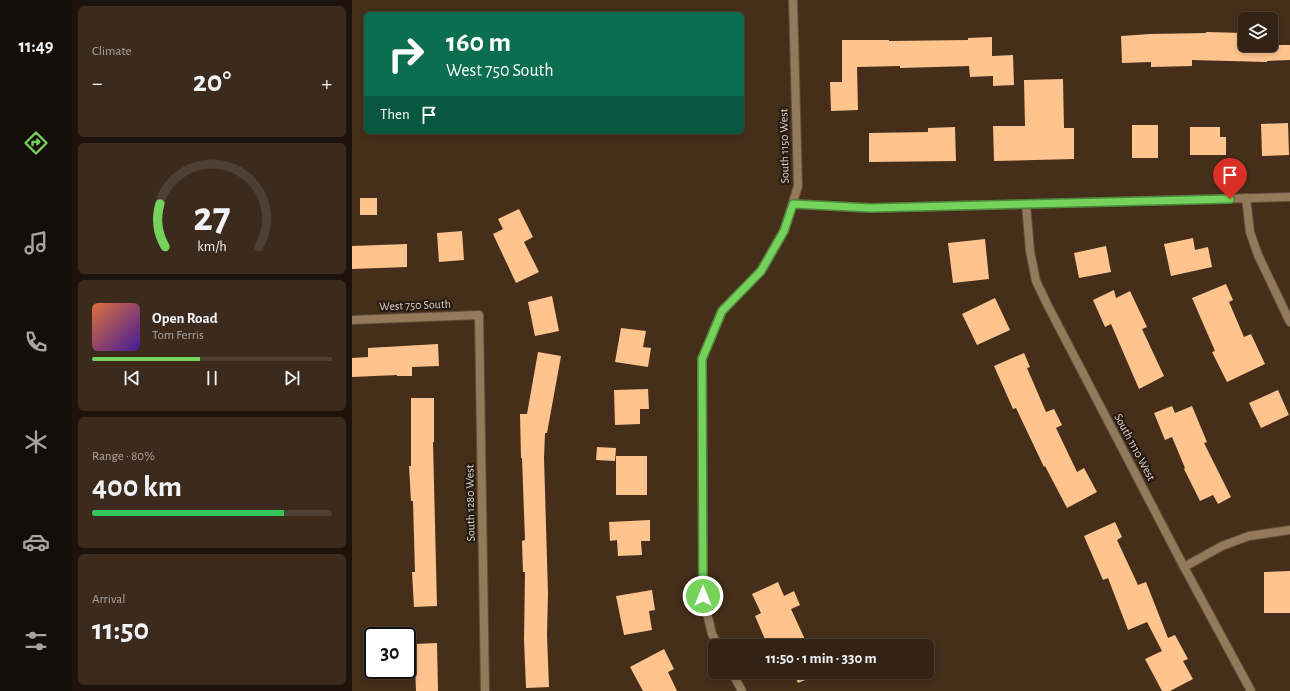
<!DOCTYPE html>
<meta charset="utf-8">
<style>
body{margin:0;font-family:"Alegreya Sans",sans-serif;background:#3c2b1d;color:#f1f3f6;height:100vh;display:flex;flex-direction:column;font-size:15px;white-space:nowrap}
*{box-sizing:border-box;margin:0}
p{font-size:13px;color:#a9a4a0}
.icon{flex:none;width:22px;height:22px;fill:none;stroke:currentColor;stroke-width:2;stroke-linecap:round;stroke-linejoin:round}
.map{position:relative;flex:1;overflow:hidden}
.side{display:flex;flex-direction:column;gap:6px;padding:6px;background:#1d130b;width:280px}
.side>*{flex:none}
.guide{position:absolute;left:12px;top:12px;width:380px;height:122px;border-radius:6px;box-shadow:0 2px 6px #0003,0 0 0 1px #4e4034;background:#0b6e4f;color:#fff;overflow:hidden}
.tools{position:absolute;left:886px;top:12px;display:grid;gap:8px}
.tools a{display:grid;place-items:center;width:40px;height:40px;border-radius:6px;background:#342314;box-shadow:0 2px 6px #0003,0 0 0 1px #4e4034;font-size:20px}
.speed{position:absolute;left:12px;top:627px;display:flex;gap:8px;font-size:20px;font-weight:700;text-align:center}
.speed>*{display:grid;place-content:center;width:52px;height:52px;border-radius:50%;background:#342314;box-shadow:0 2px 6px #0003,0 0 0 1px #4e4034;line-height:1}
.speed .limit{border:2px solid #111;border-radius:6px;background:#fff;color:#111}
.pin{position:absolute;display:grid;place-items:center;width:34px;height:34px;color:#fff;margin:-41px -17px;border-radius:50% 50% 50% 0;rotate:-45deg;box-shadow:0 0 4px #0007}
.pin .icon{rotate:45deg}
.me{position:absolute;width:44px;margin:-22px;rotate:0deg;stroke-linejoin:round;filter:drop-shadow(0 0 3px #0008)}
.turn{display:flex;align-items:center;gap:14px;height:84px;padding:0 16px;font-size:18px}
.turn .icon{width:52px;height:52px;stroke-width:2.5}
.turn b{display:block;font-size:28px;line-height:34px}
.then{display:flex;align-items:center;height:38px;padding:0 16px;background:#0003;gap:8px;font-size:15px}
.big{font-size:30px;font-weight:700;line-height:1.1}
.side .card{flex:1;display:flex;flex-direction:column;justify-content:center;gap:6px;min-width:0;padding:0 14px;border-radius:6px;background:#3c2b1d}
.side .dial{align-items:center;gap:0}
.dial svg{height:104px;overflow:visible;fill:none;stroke:#4e4034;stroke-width:7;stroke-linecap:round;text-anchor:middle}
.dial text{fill:#f1f3f6;stroke:none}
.song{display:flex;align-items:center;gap:12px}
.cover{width:48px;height:48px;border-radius:6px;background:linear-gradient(135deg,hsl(20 70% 55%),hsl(260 70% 35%))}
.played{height:4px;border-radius:2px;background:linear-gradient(90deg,#75d25b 45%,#4e4034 45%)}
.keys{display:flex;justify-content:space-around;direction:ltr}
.heat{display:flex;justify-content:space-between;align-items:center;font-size:22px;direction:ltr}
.charge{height:6px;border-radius:3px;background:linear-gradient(90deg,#34c759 80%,#4e4034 0)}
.trip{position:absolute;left:356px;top:639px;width:226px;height:40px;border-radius:6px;background:#342314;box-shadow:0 2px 6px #0003,0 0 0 1px #4e4034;font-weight:700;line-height:40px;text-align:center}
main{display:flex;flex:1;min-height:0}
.tabs{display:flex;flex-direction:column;width:72px;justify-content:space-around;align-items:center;background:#150e08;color:#a9a4a0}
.tabs .icon{width:28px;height:28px}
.tabs .on{color:#75d25b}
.tabs b{font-size:18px;color:#f1f3f6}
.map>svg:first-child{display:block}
.building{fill:#ffc38e}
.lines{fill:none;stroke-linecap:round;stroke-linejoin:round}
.street-casing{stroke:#614d3a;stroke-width:10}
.street{stroke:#927a5a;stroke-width:8}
.route-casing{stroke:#4c883b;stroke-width:10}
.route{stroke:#75d25b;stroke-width:7}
.labels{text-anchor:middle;stroke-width:4;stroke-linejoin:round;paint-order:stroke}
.street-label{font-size:12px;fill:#e1d3c7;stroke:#241a11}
</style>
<main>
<nav class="tabs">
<b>11:49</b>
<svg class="icon on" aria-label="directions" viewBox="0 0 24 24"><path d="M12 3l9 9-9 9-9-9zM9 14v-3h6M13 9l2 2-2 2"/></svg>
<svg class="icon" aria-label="music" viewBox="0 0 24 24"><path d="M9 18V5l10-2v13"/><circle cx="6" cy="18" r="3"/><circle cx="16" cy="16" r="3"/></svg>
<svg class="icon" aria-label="phone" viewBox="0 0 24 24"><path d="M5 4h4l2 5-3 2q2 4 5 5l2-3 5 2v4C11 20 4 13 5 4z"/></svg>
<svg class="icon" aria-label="climate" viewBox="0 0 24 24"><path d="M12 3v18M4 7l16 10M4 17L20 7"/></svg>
<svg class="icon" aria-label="car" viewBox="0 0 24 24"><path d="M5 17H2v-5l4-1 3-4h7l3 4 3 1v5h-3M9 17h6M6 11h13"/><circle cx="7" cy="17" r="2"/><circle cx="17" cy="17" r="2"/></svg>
<svg class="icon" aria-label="filters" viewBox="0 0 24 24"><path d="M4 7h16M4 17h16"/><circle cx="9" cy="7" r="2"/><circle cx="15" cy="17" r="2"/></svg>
</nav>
<section class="side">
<div class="card"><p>Climate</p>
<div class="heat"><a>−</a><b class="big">20°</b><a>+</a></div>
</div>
<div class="card dial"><svg viewBox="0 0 100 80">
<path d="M14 69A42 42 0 1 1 86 69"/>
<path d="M14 69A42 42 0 0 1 10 36" stroke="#75d25b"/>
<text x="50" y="56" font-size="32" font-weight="700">27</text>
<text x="50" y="72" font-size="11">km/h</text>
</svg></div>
<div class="card">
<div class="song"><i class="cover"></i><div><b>Open Road</b><p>Tom Ferris</p></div></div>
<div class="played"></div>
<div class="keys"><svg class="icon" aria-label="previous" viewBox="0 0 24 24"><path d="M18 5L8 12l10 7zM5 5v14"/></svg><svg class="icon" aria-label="pause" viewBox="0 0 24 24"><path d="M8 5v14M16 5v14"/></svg><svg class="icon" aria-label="next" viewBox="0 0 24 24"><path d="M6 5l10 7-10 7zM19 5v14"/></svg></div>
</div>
<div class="card"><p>Range · 80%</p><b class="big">400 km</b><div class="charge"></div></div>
<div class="card"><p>Arrival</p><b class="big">11:50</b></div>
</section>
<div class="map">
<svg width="938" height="691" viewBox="0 0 938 691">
<rect width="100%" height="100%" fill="#452f1b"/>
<g class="building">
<polygon points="854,32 893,33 893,45 938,45 938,60 915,61 915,62 840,60 840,66 799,67 799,62 770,63 769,36 798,34 854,33"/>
<polygon points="640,37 640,56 661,55 662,85 641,86 641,76 618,77 617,66 548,68 548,66 505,67 506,110 479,111 478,82 490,82 490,40 537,40 537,41 616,40 616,38"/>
<polygon points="711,79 712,128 722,128 722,159 642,161 641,126 673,126 672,80"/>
<polygon points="936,123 937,155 910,156 909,124"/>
<rect x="780" y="125" width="26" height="33"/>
<polygon points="603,127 604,161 517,162 517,133 576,132 576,128"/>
<polygon points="838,127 868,127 868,137 874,137 874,155 838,155"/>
<rect x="8" y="198" width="17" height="17"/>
<polygon points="167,209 181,237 172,242 187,272 164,283 141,234 151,229 146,219"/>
<polygon points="110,231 112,260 87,262 85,233"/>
<polygon points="841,238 843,250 856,247 860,267 819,276 812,244"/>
<polygon points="633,239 637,279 601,283 596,243"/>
<polygon points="55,244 55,267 0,269 0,246"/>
<polygon points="754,246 759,272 727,278 722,253"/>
<polygon points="874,284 881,300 877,302 892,337 899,334 913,364 875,382 860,352 863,351 840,298"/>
<polygon points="762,290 764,298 778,291 795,327 790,329 812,376 787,389 759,324 753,327 741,300"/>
<polygon points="200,296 207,331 183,336 176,302"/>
<polygon points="643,298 658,330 625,345 610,314"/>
<polygon points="269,328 294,331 291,347 299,348 296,367 263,362"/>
<polygon points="86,344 87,366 60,367 60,376 45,376 45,375 0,377 0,358 16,357 16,348"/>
<polygon points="186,352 209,356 195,433 193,433 192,458 196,593 195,635 197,687 174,688 172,640 173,572 171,572 170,541 173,540 170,458 169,458 168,414 175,414"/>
<polygon points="672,353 678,367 675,368 694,412 702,409 710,425 704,428 725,472 732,468 745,492 715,508 693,466 692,467 664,408 661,409 642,366"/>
<polygon points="296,389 297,409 288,409 288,424 263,425 262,390"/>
<polygon points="926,390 937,415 909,428 897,403"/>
<polygon points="59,398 82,398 82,442 81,442 85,606 62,607 60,572 63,572 61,501 59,501 57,466 59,466"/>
<polygon points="820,406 823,413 840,406 855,442 852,443 879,497 866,504 861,495 848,501 832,469 833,468 820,437 813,440 802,413"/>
<polygon points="245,447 264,448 263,461 244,460"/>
<rect x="264" y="456" width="31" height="39"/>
<polygon points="298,520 298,541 289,541 290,555 266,556 265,540 258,541 257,522"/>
<polygon points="763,522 770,537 765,540 786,585 794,582 816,638 823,635 836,659 831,661 841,679 818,691 810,691 793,659 810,651 795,622 776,630 756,578 751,580 732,536"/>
<polygon points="938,571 938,613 912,613 912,572"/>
<polygon points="426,582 432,596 442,591 448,605 439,609 456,646 418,646 417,643 415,644 403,616 409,613 400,594"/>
<polygon points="300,590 303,610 297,611 300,630 272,635 264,596"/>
<polygon points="85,643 86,691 64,691 62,644"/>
<polygon points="312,649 322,669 316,672 325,691 291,691 278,667"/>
<polygon points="441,672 467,672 468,674 446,683"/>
</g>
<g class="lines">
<defs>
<g id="street">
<polyline points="894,198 898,232 906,255 938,322"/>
<polyline points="441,204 519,208 938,197"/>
<polyline points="674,204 678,251 684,281 696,306 832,567 899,691"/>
<polyline points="0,320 127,315 133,691"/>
<polyline points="832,567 870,546 897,536 938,530"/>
<polyline points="366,646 360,634 351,596 350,359 370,311 409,271 432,231 446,186 441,0"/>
<polyline points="380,672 390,691"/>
</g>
</defs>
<use href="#street" class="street-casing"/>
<use href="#street" class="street"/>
</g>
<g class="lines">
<defs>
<polyline id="route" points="351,596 350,359 370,311 409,271 432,231 441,204 519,208 878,199"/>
</defs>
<use href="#route" class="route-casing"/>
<use href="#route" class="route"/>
</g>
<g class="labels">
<g class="street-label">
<text transform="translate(432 146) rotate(-91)" y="4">South 1150 West</text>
<text transform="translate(63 305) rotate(-2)" y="4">West 750 South</text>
<text transform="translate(783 447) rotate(62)" y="4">South 1110 West</text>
<text transform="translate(118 503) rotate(-91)" y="4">South 1280 West</text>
</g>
</g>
</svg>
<div class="tools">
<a><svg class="icon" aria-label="layers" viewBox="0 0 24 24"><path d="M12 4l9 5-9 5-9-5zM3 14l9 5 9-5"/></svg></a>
</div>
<div class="speed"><div class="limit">30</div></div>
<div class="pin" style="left:878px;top:199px;background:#d93025"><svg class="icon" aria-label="arrive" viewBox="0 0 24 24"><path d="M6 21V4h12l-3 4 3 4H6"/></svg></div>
<svg class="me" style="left:351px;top:596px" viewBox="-20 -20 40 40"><circle r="17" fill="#75d25b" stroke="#fff" stroke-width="3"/><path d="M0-11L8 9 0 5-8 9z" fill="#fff"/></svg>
<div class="trip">11:50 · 1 min · 330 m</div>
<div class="guide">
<div class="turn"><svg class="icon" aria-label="right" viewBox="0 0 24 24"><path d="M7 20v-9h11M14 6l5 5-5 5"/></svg><div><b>160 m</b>West 750 South</div></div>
<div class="then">Then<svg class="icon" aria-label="arrive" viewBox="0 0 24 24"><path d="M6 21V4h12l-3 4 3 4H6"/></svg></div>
</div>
</div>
</main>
